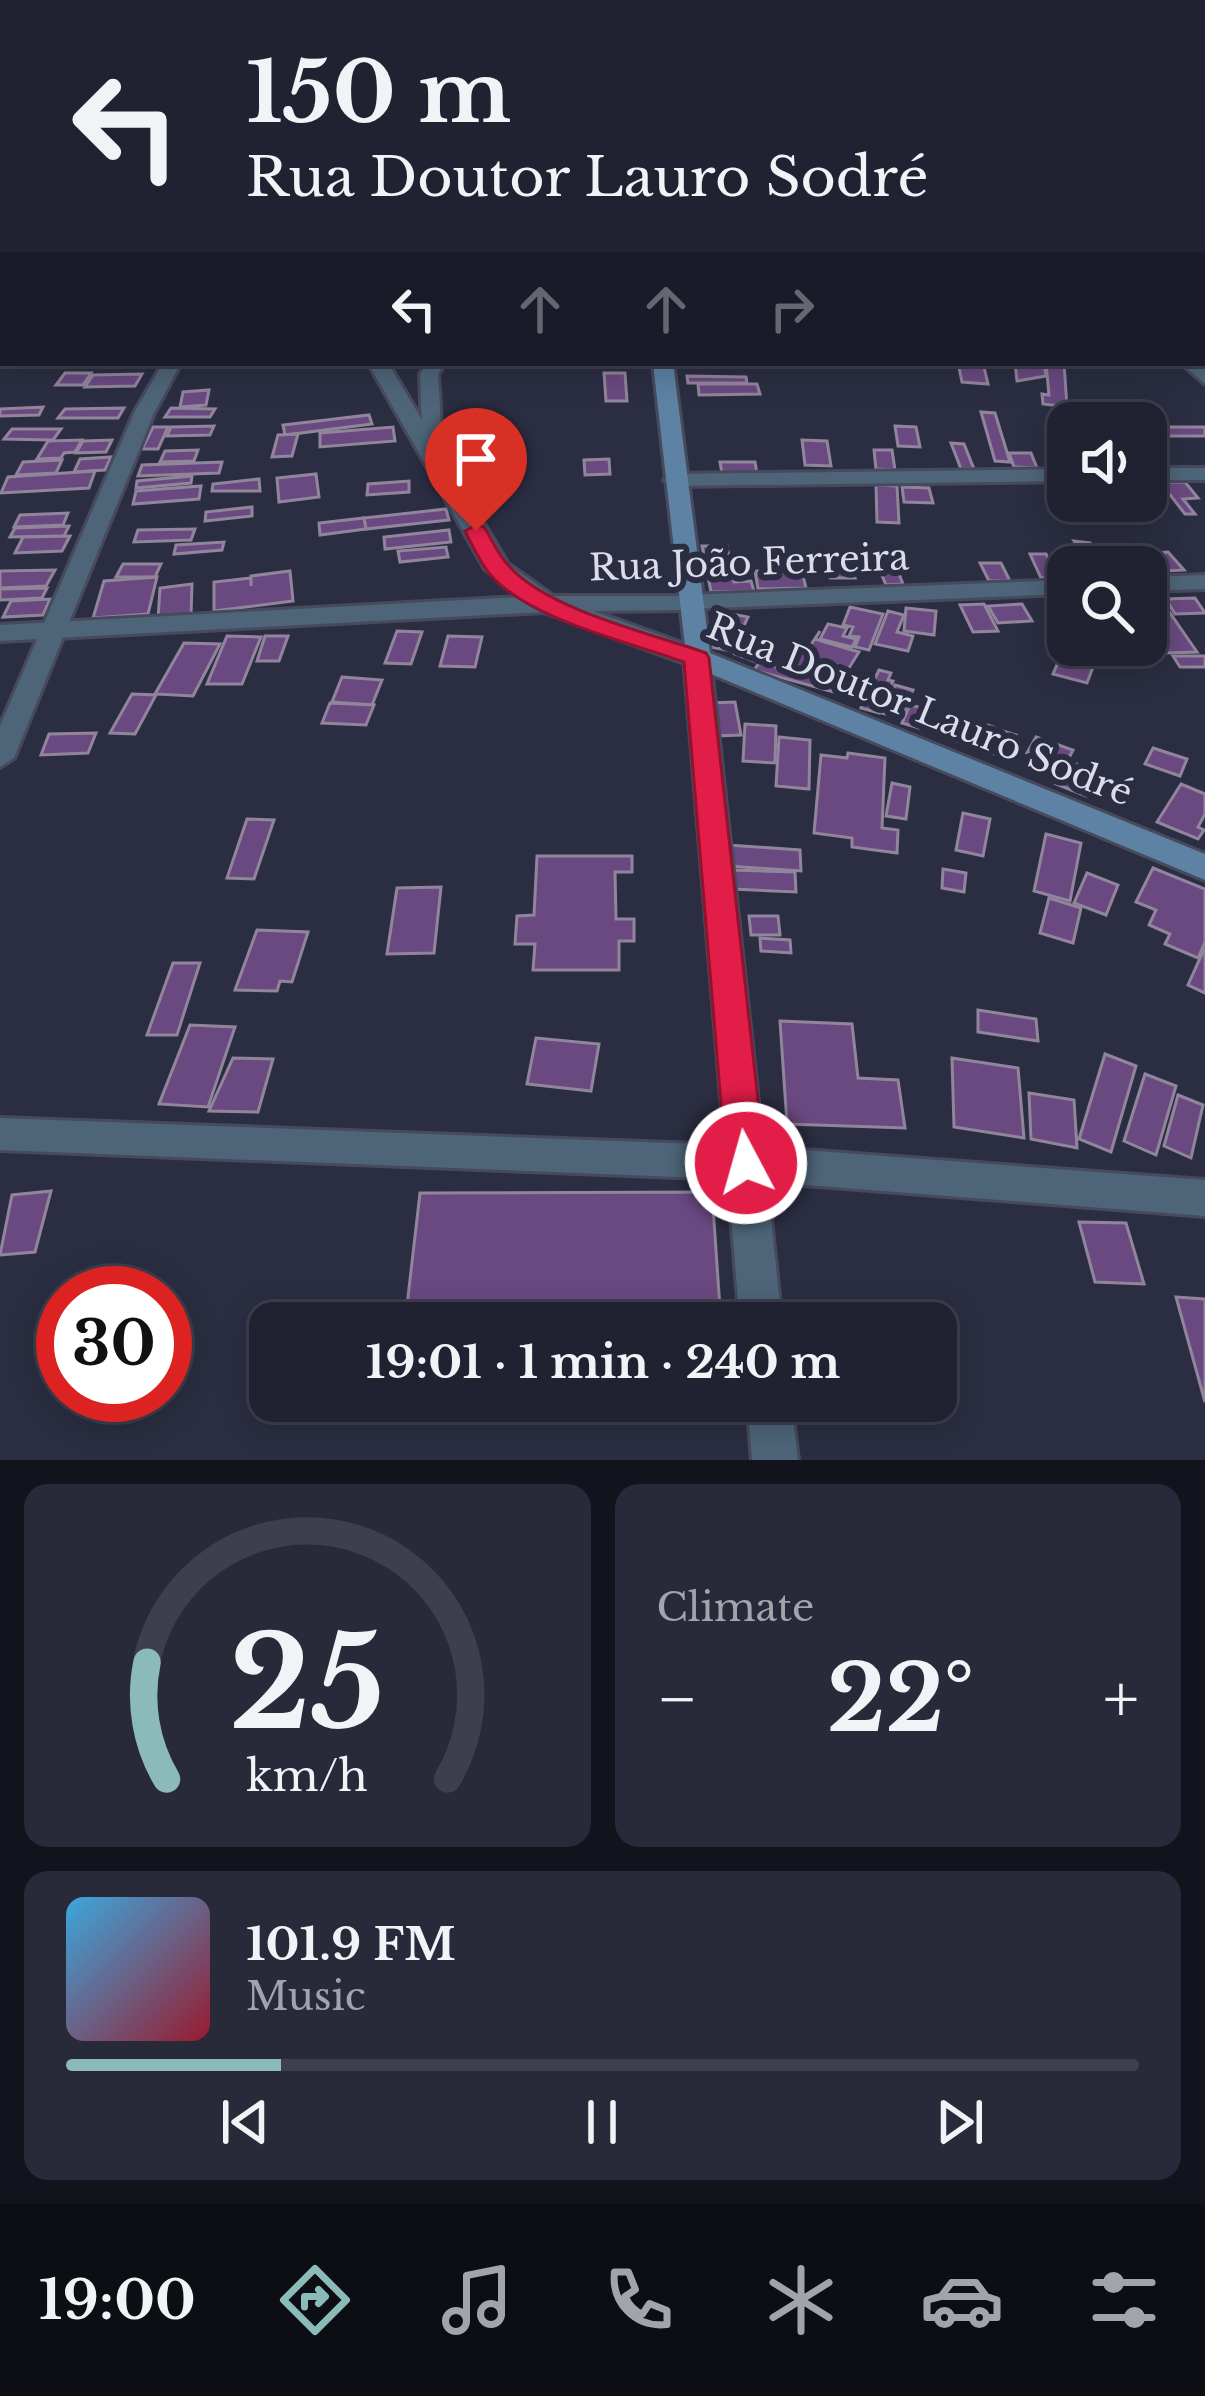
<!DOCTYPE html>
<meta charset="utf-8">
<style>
body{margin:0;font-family:"Libre Baskerville",serif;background:#282a3a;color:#f1f3f6;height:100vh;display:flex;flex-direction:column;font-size:45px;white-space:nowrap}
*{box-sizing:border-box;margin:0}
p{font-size:39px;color:#a2a4ac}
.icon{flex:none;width:66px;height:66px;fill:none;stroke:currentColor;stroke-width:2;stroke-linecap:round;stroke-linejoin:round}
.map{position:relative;height:1460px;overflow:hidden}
.sheet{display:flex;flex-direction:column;gap:24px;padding:24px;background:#12131c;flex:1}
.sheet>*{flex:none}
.banner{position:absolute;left:0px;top:0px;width:1206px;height:366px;box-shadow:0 6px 30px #0003,0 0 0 3px #3d3f4d;background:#202232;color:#f1f3f6;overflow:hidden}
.fabs{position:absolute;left:1047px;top:402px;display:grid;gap:24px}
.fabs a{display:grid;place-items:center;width:120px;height:120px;border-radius:24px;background:#202232;box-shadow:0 6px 30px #0003,0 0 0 3px #3d3f4d;font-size:60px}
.speed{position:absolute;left:36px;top:1266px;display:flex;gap:24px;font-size:60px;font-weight:700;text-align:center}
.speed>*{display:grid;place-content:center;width:156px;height:156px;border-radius:50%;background:#202232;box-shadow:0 6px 30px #0003,0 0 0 3px #3d3f4d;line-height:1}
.speed .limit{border:18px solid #d22;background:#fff;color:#111}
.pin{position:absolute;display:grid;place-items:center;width:102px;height:102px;color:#fff;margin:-123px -51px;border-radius:50% 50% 50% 0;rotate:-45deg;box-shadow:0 0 12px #0007}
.pin .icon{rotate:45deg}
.me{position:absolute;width:132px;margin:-66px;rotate:354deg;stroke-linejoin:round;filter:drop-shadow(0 0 9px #0008)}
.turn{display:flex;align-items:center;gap:42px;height:252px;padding:0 48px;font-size:54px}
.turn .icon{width:156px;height:156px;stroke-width:2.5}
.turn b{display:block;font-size:84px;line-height:102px}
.lanes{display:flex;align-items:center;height:114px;padding:0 48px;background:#0003;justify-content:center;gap:60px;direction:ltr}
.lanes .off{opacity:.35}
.big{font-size:90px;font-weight:700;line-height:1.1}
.sheet .card{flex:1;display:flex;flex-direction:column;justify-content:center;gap:18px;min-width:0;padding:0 42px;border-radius:24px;background:#282a3a}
.sheet .dial{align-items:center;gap:0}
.dial svg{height:312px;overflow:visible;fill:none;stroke:#3d3f4d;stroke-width:7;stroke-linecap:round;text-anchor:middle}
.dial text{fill:#f1f3f6;stroke:none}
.song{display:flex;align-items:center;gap:36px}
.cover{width:144px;height:144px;border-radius:18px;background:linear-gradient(135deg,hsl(200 70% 55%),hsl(350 70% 35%))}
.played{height:12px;border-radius:6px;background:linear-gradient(90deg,#8bbbb9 20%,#3d3f4d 20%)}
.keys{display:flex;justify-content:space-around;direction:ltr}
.heat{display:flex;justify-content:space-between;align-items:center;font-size:66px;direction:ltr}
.sheet .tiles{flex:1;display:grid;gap:24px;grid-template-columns:1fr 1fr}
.card:last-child{grid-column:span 2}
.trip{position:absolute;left:249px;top:1302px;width:708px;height:120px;border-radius:24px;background:#202232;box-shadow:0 6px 30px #0003,0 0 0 3px #3d3f4d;font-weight:700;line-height:120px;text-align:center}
.tab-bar{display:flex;height:192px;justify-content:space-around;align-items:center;background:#0d0e14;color:#a2a4ac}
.tab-bar .icon{width:84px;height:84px}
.tab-bar .on{color:#8bbbb9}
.tab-bar b{font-size:54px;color:#f1f3f6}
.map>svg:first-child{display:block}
.building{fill:#6a4981;stroke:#91859c;stroke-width:3}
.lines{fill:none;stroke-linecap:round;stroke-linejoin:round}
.minor-casing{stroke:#47495d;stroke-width:6}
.tertiary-casing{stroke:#47495d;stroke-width:6}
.secondary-casing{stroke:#47495d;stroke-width:6}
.minor{fill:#4e6579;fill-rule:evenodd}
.tertiary{fill:#4e6579;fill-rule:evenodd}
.secondary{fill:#5e82a3;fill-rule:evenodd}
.route{fill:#e11d48;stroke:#92132f;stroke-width:3}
.labels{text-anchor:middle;stroke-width:12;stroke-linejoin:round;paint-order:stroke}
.street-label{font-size:36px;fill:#dbddeb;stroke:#2b2d42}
</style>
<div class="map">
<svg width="1205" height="1460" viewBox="0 0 1205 1460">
<rect width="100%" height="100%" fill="#2b2d42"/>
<g class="building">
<polygon points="958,363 983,363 988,384 962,382"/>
<polygon points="1015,363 1044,363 1046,376 1017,381"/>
<polygon points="1046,363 1064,363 1067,407 1043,404 1042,394 1049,395"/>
<polygon points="65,373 91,373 83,385 56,385"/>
<polygon points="604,373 625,373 627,401 606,401"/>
<polygon points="142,374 135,386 85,387 93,375"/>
<polygon points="687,376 746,377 747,383 688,383"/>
<polygon points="698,384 757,384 760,394 699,395"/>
<polygon points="209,390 206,405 180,407 183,392"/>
<polygon points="43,407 39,415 0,416 0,409"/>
<polygon points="124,408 118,418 58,418 65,409"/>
<polygon points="171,408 215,409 210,417 165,417"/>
<polygon points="981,412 995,413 1010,462 995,461"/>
<polygon points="369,415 372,424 285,435 283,425"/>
<polygon points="214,426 210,435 167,436 171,427"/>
<polygon points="895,426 916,427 920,447 898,446"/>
<polygon points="153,427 168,427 158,449 142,449"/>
<polygon points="393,427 395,441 320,447 320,433"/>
<polygon points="1149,427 1205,427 1205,436 1156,436"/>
<polygon points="12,429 61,429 53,440 4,439"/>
<polygon points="298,434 292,456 272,457 278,435"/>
<polygon points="82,440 75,452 64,453 61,458 37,459 48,441"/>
<polygon points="112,440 106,452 76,453 83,441"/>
<polygon points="802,440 827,441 831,466 805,465"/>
<polygon points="951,443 964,444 974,469 961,469"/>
<polygon points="198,450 194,461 160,462 165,451"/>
<polygon points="874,450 892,450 895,470 876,469"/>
<polygon points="1009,453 1031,453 1037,468 1014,467"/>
<polygon points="111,457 105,470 74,472 80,459"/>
<polygon points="609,459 610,474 585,475 584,460"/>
<polygon points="62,460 56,473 16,475 23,462"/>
<polygon points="222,462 219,473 138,476 142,465"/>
<polygon points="720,462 755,462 757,474 722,473"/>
<polygon points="95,471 89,488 1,493 8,477"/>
<polygon points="316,474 319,497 279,502 277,478"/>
<polygon points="192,476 191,483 136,488 137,481"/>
<polygon points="259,479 260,491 212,491 213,484"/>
<polygon points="409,481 409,492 367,495 368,484"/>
<polygon points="1160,482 1185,482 1198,498 1183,499 1195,514 1185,514"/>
<polygon points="876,485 897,486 899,523 877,522"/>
<polygon points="201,486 199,499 133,504 136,491"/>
<polygon points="902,487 929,488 933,503 904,502"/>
<polygon points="252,507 252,516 205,521 206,512"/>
<polygon points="446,509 449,520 366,529 364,518"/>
<polygon points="68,513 63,525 14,527 20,515"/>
<polygon points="364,518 366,529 320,535 319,523"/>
<polygon points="69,526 64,536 10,537 15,528"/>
<polygon points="195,529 191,540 134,542 138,530"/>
<polygon points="449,530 451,542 385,549 384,537"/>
<polygon points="70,536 62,551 15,553 23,537"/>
<polygon points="1074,541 1090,543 1105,567 1090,567"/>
<polygon points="224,542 222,550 174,554 176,545"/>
<polygon points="702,546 727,546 734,582 751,581 754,591 711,592"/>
<polygon points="446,547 448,557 400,562 398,551"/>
<polygon points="822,551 846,551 855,578 830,578"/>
<polygon points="1168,552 1184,570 1167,571 1152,553"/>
<polygon points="1030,554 1046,554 1058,578 1041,578"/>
<polygon points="892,556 903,584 886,585 874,557"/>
<polygon points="980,563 1001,563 1010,581 989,581"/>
<polygon points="123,564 161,564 155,577 116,577"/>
<polygon points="774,567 801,567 806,588 758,589 755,571 776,571"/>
<polygon points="55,570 46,586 0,588 0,571"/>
<polygon points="290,571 293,601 214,611 214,582 251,578 251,586 251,576"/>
<polygon points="157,577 148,614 93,618 104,581"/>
<polygon points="192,584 191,615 158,619 160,588"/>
<polygon points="47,588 42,598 0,600 0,589"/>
<polygon points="1157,594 1197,652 1164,653 1146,626 1146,595"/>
<polygon points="1195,598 1205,613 1175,614 1166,599"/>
<polygon points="50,599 43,615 3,617 11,601"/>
<polygon points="984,604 998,631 973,632 960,605"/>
<polygon points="1022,604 1032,621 998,623 988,606"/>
<polygon points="850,607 883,614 869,650 855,647 859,637 849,636 853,627 843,625"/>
<polygon points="906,608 936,611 934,635 904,631"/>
<polygon points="888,611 904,615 897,632 913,636 908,651 875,644"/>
<polygon points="727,613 748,617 732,651 710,647"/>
<polygon points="828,624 847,628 843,636 856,639 852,647 820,639"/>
<polygon points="397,631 422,632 411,664 385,663"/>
<polygon points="820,631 815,639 859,652 834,692 754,670 760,662 784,669 802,643 810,646"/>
<polygon points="227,636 261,637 242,684 207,684"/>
<polygon points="265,636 288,636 279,661 257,661"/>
<polygon points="448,636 482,637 475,667 440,666"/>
<polygon points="750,640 771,648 756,662 735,654"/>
<polygon points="184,643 220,644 193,696 155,694"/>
<polygon points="1065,646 1098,654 1087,683 1053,674"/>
<polygon points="1173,656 1205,656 1205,667 1180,667"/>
<polygon points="879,670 891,673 888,680 893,681 879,713 861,708"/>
<polygon points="342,677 382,680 372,705 332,702"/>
<polygon points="895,685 913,690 901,718 882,713"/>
<polygon points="132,694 156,695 135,734 110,733"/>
<polygon points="735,702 741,735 716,736 710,703"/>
<polygon points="330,703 374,705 366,725 322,723"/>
<polygon points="910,705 927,709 919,728 902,723"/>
<polygon points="965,718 993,727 982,749 953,740"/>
<polygon points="745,724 776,726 775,763 743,761"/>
<polygon points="996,729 1016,735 1004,757 984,751"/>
<polygon points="96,733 88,753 41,755 49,734"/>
<polygon points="779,737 810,740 809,789 776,786"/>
<polygon points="1036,737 1073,750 1065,766 1027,753"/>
<polygon points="1153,748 1187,759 1180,776 1145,764"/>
<polygon points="848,753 885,758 882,828 898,830 897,853 852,847 852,838 814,833 821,755 847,758"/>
<polygon points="1076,764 1088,769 1084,775 1097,780 1086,796 1056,784 1067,767"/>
<polygon points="892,783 910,787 906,819 886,816"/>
<polygon points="1181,784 1205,794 1205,814 1198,827 1204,830 1198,839 1157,822"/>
<polygon points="963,813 990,819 983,856 956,850"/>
<polygon points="247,819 274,820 254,879 227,878"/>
<polygon points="1046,834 1081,843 1070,901 1034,891"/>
<polygon points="728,845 800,850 801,871 727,866"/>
<polygon points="537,856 632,856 632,872 615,872 616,919 634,919 634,941 619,941 619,970 533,970 535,944 515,944 517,916 534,915"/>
<polygon points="1153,868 1205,889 1205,942 1198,958 1165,944 1170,934 1149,925 1156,910 1136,902"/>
<polygon points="943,869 966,873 964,892 942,888"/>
<polygon points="732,870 795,872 796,892 733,889"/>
<polygon points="1087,873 1118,885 1106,915 1074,903"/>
<polygon points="441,887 434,953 387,954 397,888"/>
<polygon points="1049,898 1081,908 1073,943 1040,933"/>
<polygon points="749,916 778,916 780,935 751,935"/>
<polygon points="257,930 308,932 292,982 280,981 277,991 235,990"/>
<polygon points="760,938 790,940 791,953 761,951"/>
<polygon points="1205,947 1205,993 1188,985"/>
<polygon points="173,963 200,963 177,1035 147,1035"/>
<polygon points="978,1010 1036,1019 1038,1041 978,1032"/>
<polygon points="780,1021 852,1024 858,1078 898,1080 905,1128 787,1124"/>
<polygon points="190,1025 235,1027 208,1107 159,1104"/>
<polygon points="536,1038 599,1044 591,1091 527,1084"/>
<polygon points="1105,1054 1136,1066 1111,1152 1079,1139"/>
<polygon points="233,1058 273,1059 258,1112 209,1111"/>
<polygon points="952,1058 1018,1068 1024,1138 954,1127"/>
<polygon points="1145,1074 1176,1086 1156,1155 1124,1141"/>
<polygon points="1029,1093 1074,1100 1077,1148 1031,1139"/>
<polygon points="1178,1095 1203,1105 1191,1158 1164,1146"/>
<polygon points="51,1191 35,1252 0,1255 12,1195"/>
<polygon points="712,1192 721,1323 405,1323 420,1193"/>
<polygon points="1079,1222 1126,1223 1144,1284 1095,1282"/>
<polygon points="1176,1297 1205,1299 1205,1402"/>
</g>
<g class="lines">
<defs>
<g id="minor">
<rect x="1203" y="187" width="2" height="8"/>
<polygon points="3,188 3,197 0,198 0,189"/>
<polygon points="3,262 3,272 0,273 0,263"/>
<polygon points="163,363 181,363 154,413 14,758 0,767 0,726 134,413"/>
<polygon points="428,363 446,363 438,374 443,457 433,463 423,457 420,374"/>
<polygon points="1181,363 1200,363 1205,368 1205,384"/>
<rect x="1146" y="468" width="59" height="12"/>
<polygon points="1068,469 1068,481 674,486 664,480 674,474"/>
<polygon points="1205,575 1205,589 1146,591 1146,577"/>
<polygon points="1068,580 1068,594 689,609 677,602 689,595"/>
<polygon points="697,650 710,658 763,1147 1205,1180 1205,1216 767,1182 782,1323 740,1323 728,1179 0,1150 0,1118 725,1145 684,658"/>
<polygon points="747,1401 791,1401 798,1460 752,1460"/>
</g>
<g id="tertiary">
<rect x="1203" y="297" width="2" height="10"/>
<polygon points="368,363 388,363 508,564 553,596 698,596 702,602 689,610 593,611 707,652 711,658 707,664 687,664 544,612 0,641 0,625 521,597 485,569"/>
</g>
<polygon id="secondary" points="653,363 673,363 710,653 1205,854 1205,880 687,664"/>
</defs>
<use href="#minor" class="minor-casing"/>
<use href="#tertiary" class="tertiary-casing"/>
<use href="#secondary" class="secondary-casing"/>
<use href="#minor" class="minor"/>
<use href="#tertiary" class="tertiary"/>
<use href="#secondary" class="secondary"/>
</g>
<linearGradient id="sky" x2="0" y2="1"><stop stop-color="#181924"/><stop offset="0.44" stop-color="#444c65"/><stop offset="1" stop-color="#444c65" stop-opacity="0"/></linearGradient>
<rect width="1205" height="362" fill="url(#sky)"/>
<path class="route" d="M 476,525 L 484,527 C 492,539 498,555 509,566 C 548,610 650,633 706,653 L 709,658 L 765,1163 L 759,1176 L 746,1181 L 732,1176 L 726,1163 L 684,662 C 629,642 525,619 488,572 C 479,560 472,545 465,531 Z"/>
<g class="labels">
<g class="street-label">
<text transform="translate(749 562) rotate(-2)" y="13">Rua João Ferreira</text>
<text transform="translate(920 709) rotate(22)" y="13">Rua Doutor Lauro Sodré</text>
</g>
</g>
</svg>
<div class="fabs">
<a><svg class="icon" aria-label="sound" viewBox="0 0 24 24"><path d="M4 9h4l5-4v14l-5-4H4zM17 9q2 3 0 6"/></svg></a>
<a><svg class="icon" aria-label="search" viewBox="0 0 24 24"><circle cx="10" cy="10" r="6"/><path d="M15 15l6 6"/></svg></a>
</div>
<div class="speed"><div class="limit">30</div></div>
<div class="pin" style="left:476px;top:531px;background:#d93025"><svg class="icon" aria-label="arrive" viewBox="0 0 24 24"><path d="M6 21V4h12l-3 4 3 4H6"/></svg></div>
<svg class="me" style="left:746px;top:1163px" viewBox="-20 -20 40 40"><circle r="17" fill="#e11d48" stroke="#fff" stroke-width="3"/><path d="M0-11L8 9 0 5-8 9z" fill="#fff"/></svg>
<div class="trip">19:01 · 1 min · 240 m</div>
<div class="banner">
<div class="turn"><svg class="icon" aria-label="left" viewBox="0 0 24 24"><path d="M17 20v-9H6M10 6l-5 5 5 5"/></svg><div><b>150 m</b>Rua Doutor Lauro Sodré</div></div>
<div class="lanes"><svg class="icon" aria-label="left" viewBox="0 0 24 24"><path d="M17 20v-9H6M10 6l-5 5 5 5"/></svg><svg class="icon off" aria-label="ahead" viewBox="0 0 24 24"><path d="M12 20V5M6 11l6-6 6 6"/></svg><svg class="icon off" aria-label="ahead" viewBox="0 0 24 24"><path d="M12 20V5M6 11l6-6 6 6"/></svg><svg class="icon off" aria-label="right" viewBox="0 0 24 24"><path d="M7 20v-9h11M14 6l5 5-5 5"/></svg></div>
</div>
</div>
<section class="sheet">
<div class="tiles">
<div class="card dial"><svg viewBox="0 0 100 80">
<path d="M14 69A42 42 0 1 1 86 69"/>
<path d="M14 69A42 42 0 0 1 9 39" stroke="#8bbbb9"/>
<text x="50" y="56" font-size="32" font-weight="700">25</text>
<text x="50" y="72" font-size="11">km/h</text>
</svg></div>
<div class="card"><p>Climate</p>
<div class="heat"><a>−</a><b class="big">22°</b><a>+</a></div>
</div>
<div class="card">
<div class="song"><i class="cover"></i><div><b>101.9 FM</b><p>Music</p></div></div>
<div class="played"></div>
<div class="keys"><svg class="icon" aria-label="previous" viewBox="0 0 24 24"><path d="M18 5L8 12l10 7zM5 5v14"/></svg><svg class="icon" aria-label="pause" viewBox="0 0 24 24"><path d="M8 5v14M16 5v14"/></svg><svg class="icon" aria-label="next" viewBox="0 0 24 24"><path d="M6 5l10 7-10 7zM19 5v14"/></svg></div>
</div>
</div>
</section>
<nav class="tab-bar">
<b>19:00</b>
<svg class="icon on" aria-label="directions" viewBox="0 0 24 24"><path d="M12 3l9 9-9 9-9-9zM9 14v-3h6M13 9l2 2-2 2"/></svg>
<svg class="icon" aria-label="music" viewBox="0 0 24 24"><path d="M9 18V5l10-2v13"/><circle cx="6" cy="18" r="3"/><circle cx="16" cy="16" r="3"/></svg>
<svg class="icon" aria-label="phone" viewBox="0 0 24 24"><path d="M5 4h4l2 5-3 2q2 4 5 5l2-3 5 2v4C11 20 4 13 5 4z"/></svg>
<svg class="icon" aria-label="climate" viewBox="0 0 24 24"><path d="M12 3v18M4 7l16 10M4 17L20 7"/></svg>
<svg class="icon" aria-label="car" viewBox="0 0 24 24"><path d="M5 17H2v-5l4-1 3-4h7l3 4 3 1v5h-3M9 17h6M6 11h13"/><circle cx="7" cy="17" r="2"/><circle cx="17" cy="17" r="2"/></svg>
<svg class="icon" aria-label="filters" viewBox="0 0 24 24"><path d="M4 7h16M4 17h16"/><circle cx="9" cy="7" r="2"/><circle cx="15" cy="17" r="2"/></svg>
</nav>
